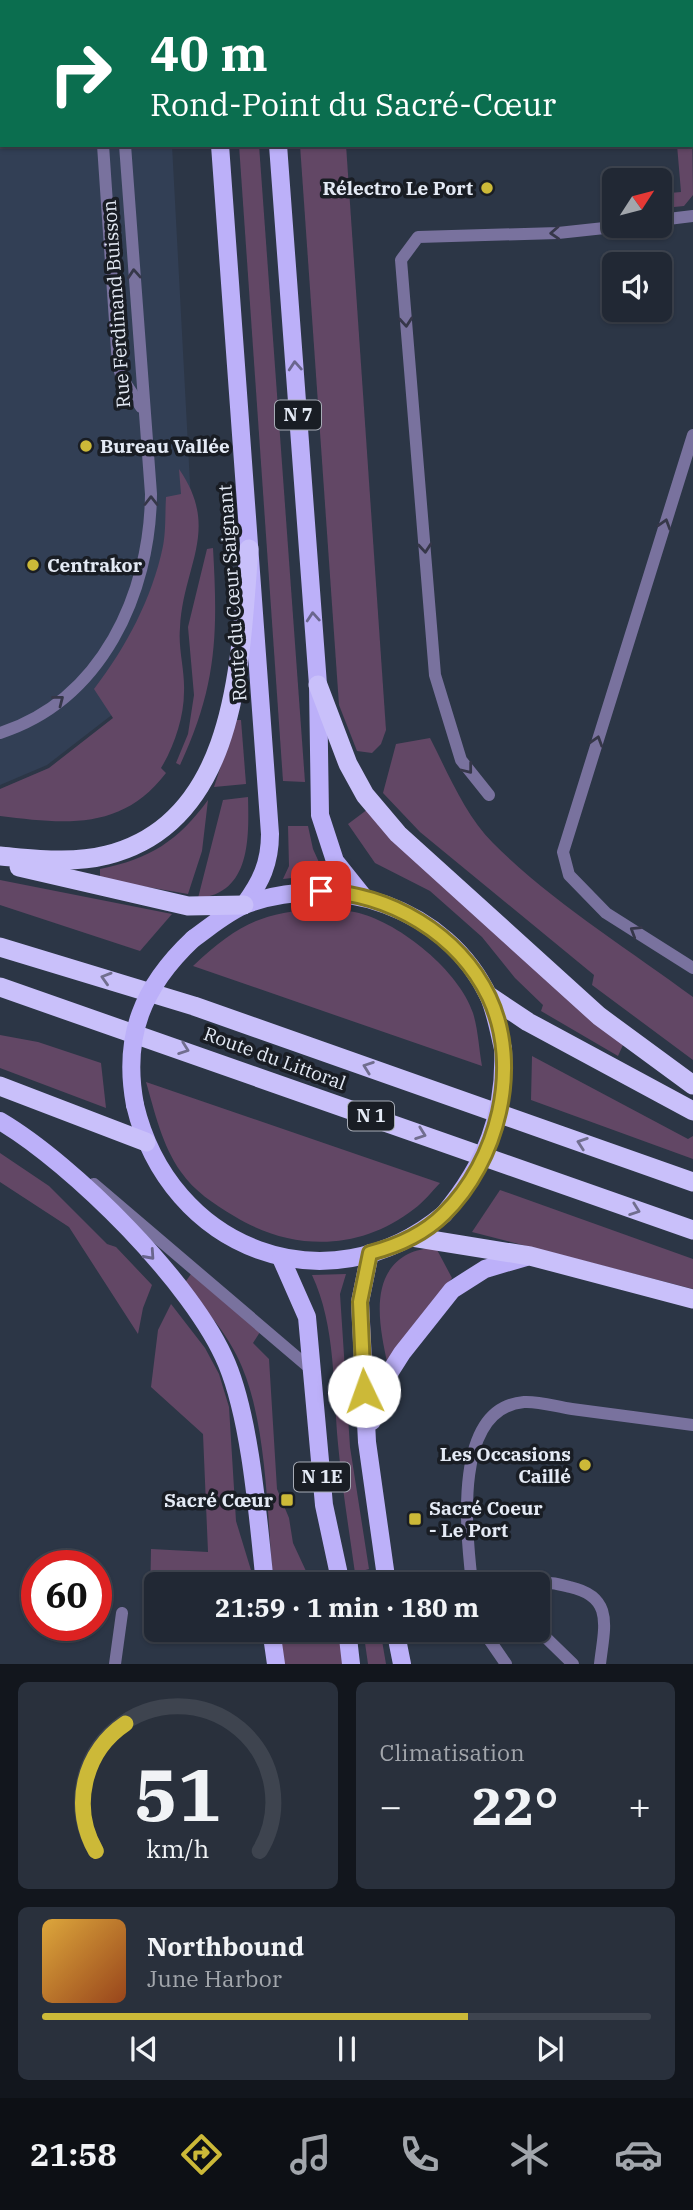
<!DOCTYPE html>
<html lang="fr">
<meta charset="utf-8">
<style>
body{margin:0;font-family:"IBM Plex Serif",serif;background:#29303c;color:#f1f3f6;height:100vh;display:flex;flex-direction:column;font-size:26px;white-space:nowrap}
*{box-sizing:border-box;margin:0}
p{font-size:23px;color:#a2a6ac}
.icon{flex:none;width:38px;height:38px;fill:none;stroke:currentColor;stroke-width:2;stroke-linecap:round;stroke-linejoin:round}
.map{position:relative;height:1664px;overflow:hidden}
.side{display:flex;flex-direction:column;gap:18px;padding:18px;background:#12161d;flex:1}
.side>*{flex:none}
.banner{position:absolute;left:0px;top:0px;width:693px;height:147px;box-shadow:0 2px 5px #0004,0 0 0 2px #3e444f;background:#0b6e4f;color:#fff;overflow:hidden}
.needle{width:46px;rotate:54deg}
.controls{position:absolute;left:602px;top:168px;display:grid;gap:14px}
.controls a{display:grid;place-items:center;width:70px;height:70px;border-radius:10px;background:#212834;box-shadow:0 2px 5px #0004,0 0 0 2px #3e444f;font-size:35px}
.speed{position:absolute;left:21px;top:1550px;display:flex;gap:14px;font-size:35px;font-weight:700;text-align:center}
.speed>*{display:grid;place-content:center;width:91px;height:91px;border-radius:50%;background:#212834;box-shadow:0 2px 5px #0004,0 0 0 2px #3e444f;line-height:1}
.speed .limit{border:10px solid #d22;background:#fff;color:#111}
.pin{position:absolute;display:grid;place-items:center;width:60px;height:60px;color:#fff;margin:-30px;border-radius:14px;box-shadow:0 4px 10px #0006}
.me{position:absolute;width:77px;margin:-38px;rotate:357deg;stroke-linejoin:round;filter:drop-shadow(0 0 5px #0008)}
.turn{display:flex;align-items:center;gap:24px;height:147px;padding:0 35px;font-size:32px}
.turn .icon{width:91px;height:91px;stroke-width:2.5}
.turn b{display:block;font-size:49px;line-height:60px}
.big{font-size:52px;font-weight:700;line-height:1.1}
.side .card{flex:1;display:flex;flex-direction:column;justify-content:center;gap:10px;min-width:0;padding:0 24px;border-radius:10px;background:#29303c}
.side .dial{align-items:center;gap:0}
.dial svg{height:182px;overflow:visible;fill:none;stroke:#3e444f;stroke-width:7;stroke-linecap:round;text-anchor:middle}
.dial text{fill:#f1f3f6;stroke:none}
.song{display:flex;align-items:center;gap:21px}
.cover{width:84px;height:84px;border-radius:10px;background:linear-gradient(135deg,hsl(40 70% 55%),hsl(20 70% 35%))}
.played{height:7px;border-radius:4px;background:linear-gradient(90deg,#ccb938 70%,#3e444f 70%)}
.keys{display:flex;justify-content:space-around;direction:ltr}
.heat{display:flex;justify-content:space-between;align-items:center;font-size:38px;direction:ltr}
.side .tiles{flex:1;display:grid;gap:18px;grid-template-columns:1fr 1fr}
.card:last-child{grid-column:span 2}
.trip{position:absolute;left:144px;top:1572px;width:406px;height:70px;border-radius:10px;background:#212834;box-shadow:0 2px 5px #0004,0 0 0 2px #3e444f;font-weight:700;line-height:70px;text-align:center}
.tabs{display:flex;height:112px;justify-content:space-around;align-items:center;background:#0d1015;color:#a2a6ac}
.tabs .icon{width:49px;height:49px}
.tabs .on{color:#ccb938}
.tabs b{font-size:32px;color:#f1f3f6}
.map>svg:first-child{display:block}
.built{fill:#323f55}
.green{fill:#624765}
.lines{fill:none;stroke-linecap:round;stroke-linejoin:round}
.service{stroke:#79729e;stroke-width:12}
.minor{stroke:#79729e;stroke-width:14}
.primary{stroke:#bcb0f9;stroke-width:18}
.trunk{stroke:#c9c0fa;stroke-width:19}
.primary-bridge{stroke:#bcb0f9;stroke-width:18}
.oneway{stroke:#363749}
.oneway2{stroke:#6a668e}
.oneway3{stroke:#716e8f}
.route-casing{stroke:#857824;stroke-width:18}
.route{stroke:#ccb938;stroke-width:12}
.poi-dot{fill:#ccb938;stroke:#191d24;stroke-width:2.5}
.labels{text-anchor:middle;stroke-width:7;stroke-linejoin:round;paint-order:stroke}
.shield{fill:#191d24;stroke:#a7acb6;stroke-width:2}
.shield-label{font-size:18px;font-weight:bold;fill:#e4eaf5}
.poi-label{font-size:19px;font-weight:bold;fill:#e4eaf5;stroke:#191d24;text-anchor:end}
.street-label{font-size:19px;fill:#e4eaf5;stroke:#191d24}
</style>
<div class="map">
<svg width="693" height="1664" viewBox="0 0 693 1664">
<rect width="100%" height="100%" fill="#2c3646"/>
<polygon class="built" points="0,0 165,0 2,2 2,145 172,145 191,502 122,707 47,765 0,785"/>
<g class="green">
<polygon points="691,45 693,195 684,206 674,207 670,193 681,192 677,145 691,145"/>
<polygon points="239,145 259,145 305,782 283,781"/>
<polygon points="300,145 346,145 386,730 381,744 372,753 357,751 339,705"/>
<path d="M 179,469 C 221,530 183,565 180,628 C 178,649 185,670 184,692 C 184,717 174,747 161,768 L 166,773 C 122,831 65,824 0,816 L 0,789 L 49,768 L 113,718 L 94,689 C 126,647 152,599 163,546 C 166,531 165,513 166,497 L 181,494 Z"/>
<path d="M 213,548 C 218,634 217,686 180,765 L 176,763 L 188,734 L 194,695 L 188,627 L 207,549 Z"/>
<polygon points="236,720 241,720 246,784 214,787"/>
<path d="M 430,738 C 448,773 465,815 493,843 C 552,902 627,948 693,997 L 693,1060 L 592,985 L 594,975 L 420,832 L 383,793 L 396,744 Z"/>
<path d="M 248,797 C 249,837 251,894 198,898 L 223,800 Z"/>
<path d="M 208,800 L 202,851 L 188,894 L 100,879 L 100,869 C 150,859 178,841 208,800 Z"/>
<polygon points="368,809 623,1045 618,1056 541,1011 543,1005 515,978 482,937 430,891 375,863 348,824"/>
<polygon points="288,826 308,826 313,849 322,869 319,875 283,879 289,866"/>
<polygon points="0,880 172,914 140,951 0,905"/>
<path d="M 322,908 C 334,910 347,910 359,913 C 401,924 459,971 473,1013 C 478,1029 479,1049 482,1066 L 193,966 C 238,924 260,913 322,908 Z"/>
<polygon points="0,1035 38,1042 101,1063 106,1108 0,1068"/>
<polygon points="532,1056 688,1139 693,1136 693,1159 531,1100"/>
<path d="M 146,1082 L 440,1183 C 432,1191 424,1202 414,1209 C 359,1252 291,1251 234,1216 C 214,1204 194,1191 181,1172 C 162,1145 155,1113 146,1082 Z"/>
<polygon points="0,1153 49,1186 107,1244 116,1247 152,1285 143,1308 138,1334 69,1227 0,1182"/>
<polygon points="500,1190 693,1259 693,1289 472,1232"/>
<path d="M 435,1246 L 452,1278 L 387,1362 C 380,1328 368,1275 408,1254 C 415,1250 426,1249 435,1246 Z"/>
<path d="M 191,1274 L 260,1332 L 253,1343 L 269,1359 L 277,1489 L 289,1518 L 293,1543 L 312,1584 L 273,1579 C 267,1515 267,1426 242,1367 C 229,1335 206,1310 184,1284 Z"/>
<path d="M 346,1274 L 340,1294 L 350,1447 L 369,1569 L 355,1573 C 349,1530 342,1487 338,1444 C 333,1389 336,1326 312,1275 Z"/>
<polygon points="171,1304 205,1348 219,1374 229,1407 236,1521 254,1580 240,1584 156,1584 156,1605 150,1604 151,1549 208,1552 203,1434 151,1387 158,1330"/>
<polygon points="280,1629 339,1629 345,1664 284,1664"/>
<polygon points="363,1629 380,1629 386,1664 368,1664"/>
</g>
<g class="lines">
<g class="service">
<polyline points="119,0 119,2"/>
<polyline points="106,2 108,0"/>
<polyline points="103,145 118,365 122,378 141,407"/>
<polyline points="660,220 693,216"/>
<polyline points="693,435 563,852 569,875 606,913 693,968"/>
<path d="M 0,733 C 102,700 150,594 151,494 L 125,145"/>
<polyline points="489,795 461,760 435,675 401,260 418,237 558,233 623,226"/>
<polyline points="94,1184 312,1370"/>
<path d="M 472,1584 C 467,1537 451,1408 524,1402 C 539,1401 557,1407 572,1409 C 612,1414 653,1420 693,1425"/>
<path d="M 537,1585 C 549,1581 558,1584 570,1587 C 615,1597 604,1628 600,1664"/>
<polyline points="482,1629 506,1664"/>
<polyline points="537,1629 573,1664"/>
<polyline points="115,1664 122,1613"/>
</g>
<g class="minor">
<polyline points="674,0 675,2"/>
<polyline points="288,2 288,0"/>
<polyline points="691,16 693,17"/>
</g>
<g class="primary">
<polyline points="210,0 210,2"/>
<polyline points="263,0 263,2"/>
<path d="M 220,145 L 270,834 C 270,863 261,882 244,905"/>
<polyline points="278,145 318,685 320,815 335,861 363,896"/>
<path d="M 193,939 C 210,927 227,912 247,904 C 337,872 447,907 489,997 C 496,1014 499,1032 503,1049"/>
<path d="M 135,1105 C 169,1249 327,1311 444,1214"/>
<path d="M 0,1121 C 73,1164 194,1284 227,1364 C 251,1422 258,1519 265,1584"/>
<polyline points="370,1253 360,1302 367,1442 387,1584"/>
<polyline points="281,1258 307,1317 324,1505 341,1584"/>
<polyline points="372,1421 383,1383 402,1353 452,1290 485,1269 526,1257"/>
<polyline points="271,1629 276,1664"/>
<polyline points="347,1629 351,1664"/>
<polyline points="395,1629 402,1664"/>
</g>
<g class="trunk">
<polyline points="318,685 348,764 365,795 398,834 599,1016 693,1085"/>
<path d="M 0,856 C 35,859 72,864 107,855 C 239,822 240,658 249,549"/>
<polyline points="19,867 188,906 244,905"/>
<polyline points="0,947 194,1006 693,1182"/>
<polyline points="0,987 693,1230"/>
<polyline points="489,996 528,1022 693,1111"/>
<polyline points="0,1086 146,1142"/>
<polyline points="412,1237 530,1256 693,1299"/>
</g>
<g class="primary-bridge">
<path d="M 135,1105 C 122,1036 143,986 193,939"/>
<path d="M 444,1214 C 485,1165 506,1114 503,1049"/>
</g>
</g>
<defs><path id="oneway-chevron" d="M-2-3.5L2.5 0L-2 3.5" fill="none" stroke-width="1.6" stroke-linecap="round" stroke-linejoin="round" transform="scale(1.75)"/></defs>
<g class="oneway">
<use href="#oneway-chevron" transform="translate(555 233) rotate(177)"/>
<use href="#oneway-chevron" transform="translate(134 274) rotate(-94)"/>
<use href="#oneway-chevron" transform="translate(406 322) rotate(85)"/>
<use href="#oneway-chevron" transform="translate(151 501) rotate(-90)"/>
<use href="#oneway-chevron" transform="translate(665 524) rotate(-73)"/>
<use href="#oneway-chevron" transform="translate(425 548) rotate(85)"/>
<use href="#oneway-chevron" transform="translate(59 700) rotate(-38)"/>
<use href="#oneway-chevron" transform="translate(597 741) rotate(-73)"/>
<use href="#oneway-chevron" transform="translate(468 769) rotate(52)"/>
<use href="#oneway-chevron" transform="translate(635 931) rotate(-148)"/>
</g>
<g class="oneway2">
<use href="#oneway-chevron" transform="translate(295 366) rotate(-94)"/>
<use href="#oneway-chevron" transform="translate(313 617) rotate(-94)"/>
<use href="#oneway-chevron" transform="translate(150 1255) rotate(48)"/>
</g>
<g class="oneway3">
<use href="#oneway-chevron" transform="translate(106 978) rotate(-163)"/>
<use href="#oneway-chevron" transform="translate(184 1049) rotate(20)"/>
<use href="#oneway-chevron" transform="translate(368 1067) rotate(-160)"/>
<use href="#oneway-chevron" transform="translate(421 1134) rotate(20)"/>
<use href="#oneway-chevron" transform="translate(582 1143) rotate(-161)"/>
<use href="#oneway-chevron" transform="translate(635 1210) rotate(20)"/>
</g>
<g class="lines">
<defs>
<path id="route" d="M 321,891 C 390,894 458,933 489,997 C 522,1067 498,1161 444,1214 C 424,1234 397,1246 370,1253 L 360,1302 L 364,1391"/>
</defs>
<use href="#route" class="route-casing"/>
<use href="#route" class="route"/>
</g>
<g class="poi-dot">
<circle cx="487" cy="188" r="7"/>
<circle cx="86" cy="446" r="7"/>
<circle cx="33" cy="565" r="7"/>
<circle cx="585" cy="1465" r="7"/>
<rect x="280" y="1493" width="14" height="14" rx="3.5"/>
<rect x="408" y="1512" width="14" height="14" rx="3.5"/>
</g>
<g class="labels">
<g class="shield">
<rect x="275" y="400.5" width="46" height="29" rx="5"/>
<rect x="348" y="1101.5" width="46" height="29" rx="5"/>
<rect x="294" y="1462.5" width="56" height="29" rx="5"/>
</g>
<g class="shield-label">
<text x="298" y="421">N 7</text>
<text x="371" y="1122">N 1</text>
<text x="322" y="1483">N 1E</text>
</g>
<g class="poi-label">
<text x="473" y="195">Rélectro Le Port</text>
<text x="100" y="453" text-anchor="start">Bureau Vallée</text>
<text x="47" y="572" text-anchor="start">Centrakor</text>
<text x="571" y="1461">Les Occasions<tspan x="571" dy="22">Caillé</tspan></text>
<text x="273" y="1507">Sacré Cœur</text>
<text x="429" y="1515" text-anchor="start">Sacré Coeur<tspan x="429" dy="22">- Le Port</tspan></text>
</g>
<g class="street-label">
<text transform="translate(116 304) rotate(-94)" y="7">Rue Ferdinand Buisson</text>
<text transform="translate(232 593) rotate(-94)" y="7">Route du Cœur Saignant</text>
<text transform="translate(275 1058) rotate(20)" y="7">Route du Littoral</text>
</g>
</g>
</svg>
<div class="controls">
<a><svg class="needle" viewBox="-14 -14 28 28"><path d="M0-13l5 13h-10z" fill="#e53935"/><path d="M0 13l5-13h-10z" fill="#a2a6ac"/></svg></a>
<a><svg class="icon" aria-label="sound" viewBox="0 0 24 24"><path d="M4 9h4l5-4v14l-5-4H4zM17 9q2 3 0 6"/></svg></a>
</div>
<div class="speed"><div class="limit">60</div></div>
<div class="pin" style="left:321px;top:891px;background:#d93025"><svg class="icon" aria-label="arrive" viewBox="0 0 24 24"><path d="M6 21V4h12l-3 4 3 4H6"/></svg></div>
<svg class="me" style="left:364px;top:1391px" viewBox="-20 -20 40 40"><circle r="19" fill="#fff"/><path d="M0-13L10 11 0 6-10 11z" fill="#ccb938"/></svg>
<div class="trip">21:59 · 1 min · 180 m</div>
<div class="banner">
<div class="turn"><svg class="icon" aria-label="right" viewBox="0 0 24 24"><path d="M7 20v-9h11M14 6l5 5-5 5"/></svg><div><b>40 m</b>Rond-Point du Sacré-Cœur</div></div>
</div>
</div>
<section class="side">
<div class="tiles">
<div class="card dial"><svg viewBox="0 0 100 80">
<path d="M14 69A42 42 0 1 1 86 69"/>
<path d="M14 69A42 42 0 0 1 27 13" stroke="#ccb938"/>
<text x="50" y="56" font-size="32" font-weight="700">51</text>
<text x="50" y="72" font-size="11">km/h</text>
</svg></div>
<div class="card"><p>Climatisation</p>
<div class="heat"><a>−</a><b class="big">22°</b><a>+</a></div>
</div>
<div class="card">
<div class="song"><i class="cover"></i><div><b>Northbound</b><p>June Harbor</p></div></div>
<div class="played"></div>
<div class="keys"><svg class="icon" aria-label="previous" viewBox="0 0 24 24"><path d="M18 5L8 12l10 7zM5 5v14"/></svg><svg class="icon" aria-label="pause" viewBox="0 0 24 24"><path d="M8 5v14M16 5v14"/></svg><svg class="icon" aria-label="next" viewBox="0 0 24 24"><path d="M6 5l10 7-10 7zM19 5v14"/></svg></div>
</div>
</div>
</section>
<nav class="tabs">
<b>21:58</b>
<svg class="icon on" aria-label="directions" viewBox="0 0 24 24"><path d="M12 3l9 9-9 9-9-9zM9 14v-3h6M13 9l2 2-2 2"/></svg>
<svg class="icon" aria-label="music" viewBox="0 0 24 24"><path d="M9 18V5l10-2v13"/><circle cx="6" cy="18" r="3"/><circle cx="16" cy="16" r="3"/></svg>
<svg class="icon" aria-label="phone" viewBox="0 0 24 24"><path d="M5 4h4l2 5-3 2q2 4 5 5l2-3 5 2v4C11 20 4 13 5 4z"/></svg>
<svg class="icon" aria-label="climate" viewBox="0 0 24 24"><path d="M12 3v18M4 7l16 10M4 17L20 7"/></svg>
<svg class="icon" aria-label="car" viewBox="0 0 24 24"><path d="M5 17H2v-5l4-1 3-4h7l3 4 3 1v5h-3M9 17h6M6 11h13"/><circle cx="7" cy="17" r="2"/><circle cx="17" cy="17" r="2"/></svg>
</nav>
